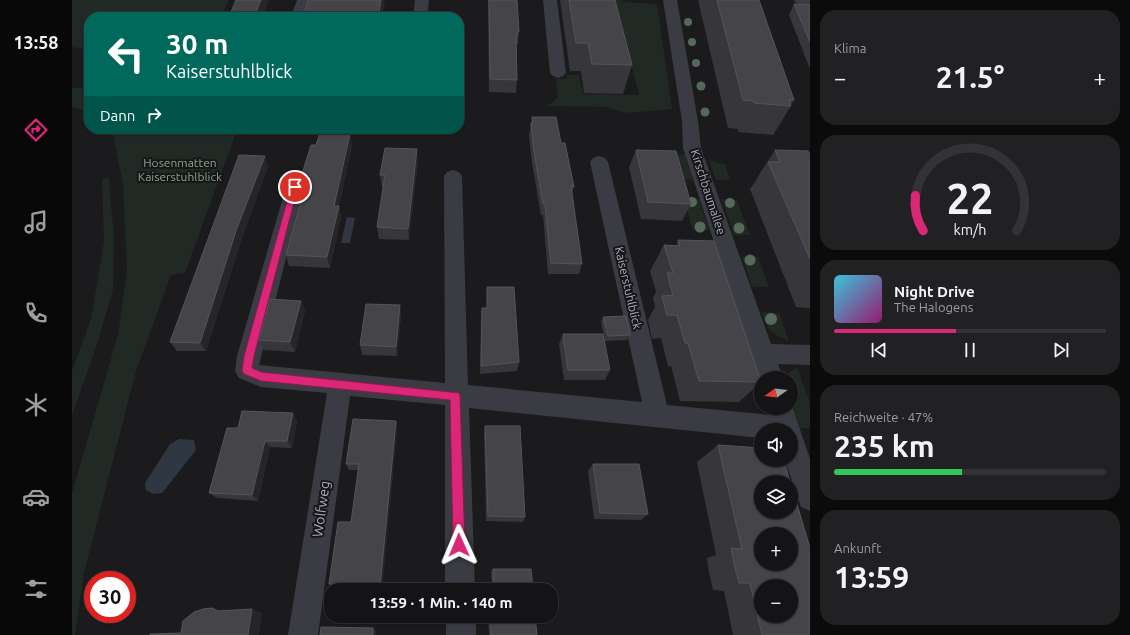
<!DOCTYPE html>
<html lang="de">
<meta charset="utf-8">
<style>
body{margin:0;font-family:Ubuntu,sans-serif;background:#212123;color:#f1f3f6;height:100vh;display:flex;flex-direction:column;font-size:15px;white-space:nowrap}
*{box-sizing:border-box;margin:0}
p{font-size:13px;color:#9d9ea1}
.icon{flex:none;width:22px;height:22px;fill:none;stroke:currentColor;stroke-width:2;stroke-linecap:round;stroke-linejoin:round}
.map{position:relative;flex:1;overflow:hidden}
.panel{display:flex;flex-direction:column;gap:10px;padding:10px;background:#0b0b0c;width:320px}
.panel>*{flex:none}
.banner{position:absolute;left:12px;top:12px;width:380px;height:122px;border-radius:16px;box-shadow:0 1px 3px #0004,0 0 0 1px #333335;background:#00695c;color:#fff;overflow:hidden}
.needle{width:26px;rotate:256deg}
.controls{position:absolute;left:682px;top:371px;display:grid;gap:8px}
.controls a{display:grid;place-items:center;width:44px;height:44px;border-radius:50%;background:#141416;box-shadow:0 1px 3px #0004,0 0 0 1px #333335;font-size:20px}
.speed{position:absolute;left:12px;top:571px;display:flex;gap:8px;font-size:20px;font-weight:700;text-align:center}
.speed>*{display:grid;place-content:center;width:52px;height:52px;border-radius:50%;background:#141416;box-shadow:0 1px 3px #0004,0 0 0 1px #333335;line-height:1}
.speed .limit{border:6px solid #d22;background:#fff;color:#111}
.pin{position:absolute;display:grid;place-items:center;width:34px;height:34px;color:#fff;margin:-17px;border:2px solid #fff;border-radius:50%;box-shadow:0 1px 4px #0007}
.me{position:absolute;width:44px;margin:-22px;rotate:359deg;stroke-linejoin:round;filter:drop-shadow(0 0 3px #0008)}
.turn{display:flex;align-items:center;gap:14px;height:84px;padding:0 16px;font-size:18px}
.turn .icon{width:52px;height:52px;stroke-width:2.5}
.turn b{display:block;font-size:28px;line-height:34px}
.then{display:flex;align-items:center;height:38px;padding:0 16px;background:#0003;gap:8px;font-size:15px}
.big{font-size:30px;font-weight:600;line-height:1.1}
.panel .card{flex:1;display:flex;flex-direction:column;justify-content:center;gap:6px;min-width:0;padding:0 14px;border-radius:16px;background:#212123}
.panel .dial{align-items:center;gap:0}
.dial svg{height:104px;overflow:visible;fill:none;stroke:#333335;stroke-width:7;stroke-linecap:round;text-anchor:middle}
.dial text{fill:#f1f3f6;stroke:none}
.song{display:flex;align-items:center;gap:12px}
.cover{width:48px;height:48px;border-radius:6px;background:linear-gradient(135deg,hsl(190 70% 55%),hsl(320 70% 35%))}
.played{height:4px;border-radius:2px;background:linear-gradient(90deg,#db2777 45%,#333335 45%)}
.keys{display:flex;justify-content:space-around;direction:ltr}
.heat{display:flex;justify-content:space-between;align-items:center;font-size:22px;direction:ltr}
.charge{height:6px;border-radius:3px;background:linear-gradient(90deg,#34c759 47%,#333335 0)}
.trip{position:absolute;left:252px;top:583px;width:234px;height:40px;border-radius:16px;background:#141416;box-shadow:0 1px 3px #0004,0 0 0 1px #333335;font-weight:600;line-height:40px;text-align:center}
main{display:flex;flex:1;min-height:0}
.tab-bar{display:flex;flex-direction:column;width:72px;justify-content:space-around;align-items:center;background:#080809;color:#9d9ea1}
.tab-bar .icon{width:28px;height:28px}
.tab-bar .on{color:#db2777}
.tab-bar b{font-size:18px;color:#f1f3f6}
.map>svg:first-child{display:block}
.green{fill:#202923}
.water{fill:#2f3743}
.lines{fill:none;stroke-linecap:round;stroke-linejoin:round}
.street{fill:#3b3b43;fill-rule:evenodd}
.tree{fill:#54695a}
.wall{fill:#37373b}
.shaded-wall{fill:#262629}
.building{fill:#444449;stroke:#54555b;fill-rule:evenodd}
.route{fill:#db2777;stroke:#8e194d}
.labels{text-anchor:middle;stroke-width:4;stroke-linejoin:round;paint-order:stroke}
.park-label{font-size:12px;fill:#83a98c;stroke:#161618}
.street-label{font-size:12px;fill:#adafbd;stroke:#161618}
.near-street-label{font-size:14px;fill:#adafbd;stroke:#161618}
</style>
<main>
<nav class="tab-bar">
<b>13:58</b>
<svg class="icon on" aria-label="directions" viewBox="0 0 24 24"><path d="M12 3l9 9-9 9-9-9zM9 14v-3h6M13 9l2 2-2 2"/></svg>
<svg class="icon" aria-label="music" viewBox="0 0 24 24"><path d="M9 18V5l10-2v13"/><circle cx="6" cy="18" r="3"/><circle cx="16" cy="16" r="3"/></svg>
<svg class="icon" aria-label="phone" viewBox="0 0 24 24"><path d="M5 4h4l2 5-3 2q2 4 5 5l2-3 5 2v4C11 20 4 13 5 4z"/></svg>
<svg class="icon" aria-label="climate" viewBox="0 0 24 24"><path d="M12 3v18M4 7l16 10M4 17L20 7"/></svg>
<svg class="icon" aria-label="car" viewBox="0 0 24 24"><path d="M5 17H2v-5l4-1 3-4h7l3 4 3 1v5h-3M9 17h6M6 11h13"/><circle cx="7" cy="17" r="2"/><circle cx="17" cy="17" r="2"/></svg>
<svg class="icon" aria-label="filters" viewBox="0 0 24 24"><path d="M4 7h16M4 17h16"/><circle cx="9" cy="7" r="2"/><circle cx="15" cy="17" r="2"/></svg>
</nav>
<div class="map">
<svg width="738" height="635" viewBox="0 0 738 635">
<rect width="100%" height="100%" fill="#1b1b1d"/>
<g class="green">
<polygon points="0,0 157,0 149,17 17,17 17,50 0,47"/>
<polygon points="543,0 551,0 551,2 585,4 600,109 555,113 533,107 475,106 486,98 484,79 495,79 495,75 507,75 511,94 567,95"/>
<polygon points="17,85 17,112 0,107 0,88 16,88"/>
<polygon points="40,129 165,130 113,273 99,275 64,371 12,573 3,635 0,635 0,493 46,335 55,269 51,184"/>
<polygon points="613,154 621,180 607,179 600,157"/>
<polygon points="637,160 653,165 658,180 644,180"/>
<polygon points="37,178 42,240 41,289 25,345 0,415 0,371 19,319 32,241 30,179"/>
<polygon points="612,199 627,199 637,230 621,230"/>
<polygon points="650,199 665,200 678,235 662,235"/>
<polygon points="670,257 686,257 697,287 680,287"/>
<path d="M 689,312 L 707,313 L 717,341 C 698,332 696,332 689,312 Z"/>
<polygon points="725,367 738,403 738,428 728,428 719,404 719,378 715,378 718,372"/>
</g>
<g class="water">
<polygon points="275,217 283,218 278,243 269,243"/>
<polygon points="107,439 122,440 124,450 90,493 81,494 74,490 73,483 98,444"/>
</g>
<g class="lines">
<g class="street">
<polygon points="225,0 239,0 233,17 219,17"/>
<polygon points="343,0 357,0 355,17 341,17"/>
<polygon points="471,0 485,0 494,73 491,76 486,78 481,76 478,73"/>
<polygon points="591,0 605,0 626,121 629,148 699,344 738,345 738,365 706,364 711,378 689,378 689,382 687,378 611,148 610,121"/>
<polygon points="722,0 738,0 738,7 724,3"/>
<polygon points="527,156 533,158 536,162 595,405 699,415 697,408 719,408 719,403 738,459 738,511 729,507 713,460 719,460 719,430 689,430 689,438 397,408 403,590 373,590 373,405 278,396 246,635 216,635 255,393 189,387 167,378 163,371 165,356 214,187 216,182 223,180 230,182 232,187 187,365 373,383 372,176 375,172 381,170 387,172 390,176 396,385 570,402 518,162 521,158"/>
<rect x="374" y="616" width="30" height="19"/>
</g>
</g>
<g class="tree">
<circle cx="616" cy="22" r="4"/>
<circle cx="620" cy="42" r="4"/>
<circle cx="624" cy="63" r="4"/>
<circle cx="629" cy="86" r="4.5"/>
<circle cx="633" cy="112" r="4.5"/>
<circle cx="136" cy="178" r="5"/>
<circle cx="620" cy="202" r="5"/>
<circle cx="658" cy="203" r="5"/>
<circle cx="628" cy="227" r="5.5"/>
<circle cx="667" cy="228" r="5.5"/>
<circle cx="678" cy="260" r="5.5"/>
<circle cx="699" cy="319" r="6"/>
</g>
<g class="wall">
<polygon points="164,0 197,0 190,17 160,17 159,12"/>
<polygon points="416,0 445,0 447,32 446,44 444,44 445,80 444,93 417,92"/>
<polygon points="488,0 543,0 560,65 551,94 512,93 509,71 498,71"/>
<polygon points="626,0 687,0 722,100 719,105 719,106 701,135 666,132 666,129 656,128"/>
<polygon points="722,4 738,5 738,69 717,15"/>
<polygon points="460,117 489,143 502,187 500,193 510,264 507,274 476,274 471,215 469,215 460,163 457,135"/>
<polygon points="280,145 267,206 269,217 258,268 217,266 214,255 231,193 228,184"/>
<polygon points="564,150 619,204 610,221 569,219 557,167"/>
<polygon points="703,150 738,155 738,310 737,308 724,307 678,189 685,179 685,178"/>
<polygon points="346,161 337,240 307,239 305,227 311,187 310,187 308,175"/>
<polygon points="196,166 170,238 134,351 105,351 98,342"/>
<polygon points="606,240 689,380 689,382 667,402 608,401 599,366 596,366 589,338 580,339 576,320 583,307 581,298 584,292 578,271 592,245 604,246"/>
<polygon points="415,287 447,362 445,371 408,374 409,317 410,308 414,308 414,296"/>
<polygon points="229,301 233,311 223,352 192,350 187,340"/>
<polygon points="329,316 325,356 290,355 288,345"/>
<polygon points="531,317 558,335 555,340 533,341 529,322"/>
<polygon points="491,334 538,370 533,380 492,380 487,344"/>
<polygon points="225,421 220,448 198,447 186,501 145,498 137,493 166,428"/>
<polygon points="324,421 325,428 310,590 261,587 257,584 279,522 286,470 277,470 274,464"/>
<polygon points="413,426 453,517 451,522 414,521 412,433"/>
<polygon points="646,445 738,635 661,635 652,591 641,590 637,572 635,558 644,555 625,462"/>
<polygon points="521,464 576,514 569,520 522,519 516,471"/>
<polygon points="421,569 461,590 420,590 419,572"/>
<polygon points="416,616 463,616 465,635 417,635"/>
</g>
<g class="shaded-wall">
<polygon points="189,0 197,0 190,17 185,17 184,12"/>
<polygon points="309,0 313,0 310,17 307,12"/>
<polygon points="278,134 280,145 267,206 269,217 258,268 255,257 262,206"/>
<polygon points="345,149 346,161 337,240 336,229"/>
<polygon points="193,156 196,166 170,238 134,351 128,343 165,228"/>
<polygon points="229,301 233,311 223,352 218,342"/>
<polygon points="328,305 329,316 325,356 324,347"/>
<polygon points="221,413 225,421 220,448 215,441"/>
<polygon points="324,421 325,428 310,590 308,587"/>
<polygon points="193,441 198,447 186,501 180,495"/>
<polygon points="180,609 190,613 187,635 176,635"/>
<polygon points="301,628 304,630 304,635 301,635"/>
</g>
<g class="building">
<polygon points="164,0 189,0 184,12 159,12"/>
<polygon points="236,0 309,0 307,12 316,12 315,17 231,17"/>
<polygon points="417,0 445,0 447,32 445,32 444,39 445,80 418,79"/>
<polygon points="497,0 543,0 560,65 520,64 516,43 504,43"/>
<polygon points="645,0 687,0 722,100 717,100 719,106 682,103 681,101 671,100"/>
<polygon points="722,4 738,5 738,42"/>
<polygon points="460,117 484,117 489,143 493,143 502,187 499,186 510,264 479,263 473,204 471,204 462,151 459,123 461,123"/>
<polygon points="248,133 278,134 262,206 267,206 255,257 214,255 234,184 228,184 230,174 239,145 244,145"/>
<polygon points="313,148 345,149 336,229 305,227 313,175 308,175"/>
<polygon points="564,150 604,151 619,204 576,202"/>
<polygon points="703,150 736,151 738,155 738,259 696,162 708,162"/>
<polygon points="167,155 193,156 165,228 128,343 98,342"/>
<polygon points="606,240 642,241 689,382 627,381 616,343 613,343 605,315 595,315 590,296 601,295 595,273 601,273 592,245 608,246"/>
<polygon points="415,287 442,287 447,362 409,366 410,308 416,308"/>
<polygon points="198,299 229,301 218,342 187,340"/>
<polygon points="294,304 328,305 324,347 288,345"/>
<polygon points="554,316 558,335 536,336 531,317"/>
<polygon points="491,334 531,334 538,370 496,370"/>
<polygon points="170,411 221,413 215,441 193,441 180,495 137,493 155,428 166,428"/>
<polygon points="281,419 324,421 308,587 257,584 266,522 279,522 287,464 274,464"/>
<polygon points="413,426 448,426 453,517 416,516"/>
<path d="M 646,445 L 689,448 L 689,460 L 712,460 L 718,482 L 689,482 L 689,512 L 719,512 L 719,484 L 738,548 L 738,635 L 690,635 L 678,583 L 667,583 L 662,563 L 659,548 L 670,549 ZM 689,534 L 719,534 L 719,564 L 689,564 ZM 689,586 L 719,586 L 719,616 L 689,616 Z"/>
<polygon points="521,464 567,464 576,514 528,513"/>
<polygon points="421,569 459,569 461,590 422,590"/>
<polygon points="140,608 146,611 180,609 176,635 78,635 78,634 109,633 111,621 122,612 131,609"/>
<polygon points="418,616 463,616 465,635 419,635"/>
<polygon points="249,627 301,628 301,635 248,635"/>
</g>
<polygon class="route" points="223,184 226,187 182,356 180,368 189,372 387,393 388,396 393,545 391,549 387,551 383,549 381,545 378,400 189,381 172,374 170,371 172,356 219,187"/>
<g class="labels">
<g class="park-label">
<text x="108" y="167">Hosenmatten<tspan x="108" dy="14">Kaiserstuhlblick</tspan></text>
</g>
<g class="street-label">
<text transform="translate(636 192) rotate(72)" y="4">Kirschbaumallee</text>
<text transform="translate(556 288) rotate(77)" y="4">Kaiserstuhlblick</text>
</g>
<g class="near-street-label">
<text transform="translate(249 509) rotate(-82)" y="5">Wolfweg</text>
</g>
</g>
</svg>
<div class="controls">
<a><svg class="needle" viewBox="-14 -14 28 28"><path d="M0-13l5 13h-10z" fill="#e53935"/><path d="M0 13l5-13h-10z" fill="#9d9ea1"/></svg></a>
<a><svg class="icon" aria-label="sound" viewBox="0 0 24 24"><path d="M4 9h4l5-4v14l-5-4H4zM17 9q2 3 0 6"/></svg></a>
<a><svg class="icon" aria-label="layers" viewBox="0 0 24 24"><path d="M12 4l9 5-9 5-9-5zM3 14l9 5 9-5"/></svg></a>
<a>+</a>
<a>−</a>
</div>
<div class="speed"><div class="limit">30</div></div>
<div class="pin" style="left:223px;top:187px;background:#d93025"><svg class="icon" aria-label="arrive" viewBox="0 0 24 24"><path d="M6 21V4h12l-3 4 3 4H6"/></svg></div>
<svg class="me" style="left:387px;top:545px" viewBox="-20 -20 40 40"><path d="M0-17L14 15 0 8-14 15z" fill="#db2777" stroke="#fff" stroke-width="4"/></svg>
<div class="trip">13:59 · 1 Min. · 140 m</div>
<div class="banner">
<div class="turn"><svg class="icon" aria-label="left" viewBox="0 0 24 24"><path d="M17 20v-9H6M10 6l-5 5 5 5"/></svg><div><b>30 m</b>Kaiserstuhlblick</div></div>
<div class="then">Dann<svg class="icon" aria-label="right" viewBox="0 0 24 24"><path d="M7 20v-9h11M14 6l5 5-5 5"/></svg></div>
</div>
</div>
<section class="panel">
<div class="card"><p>Klima</p>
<div class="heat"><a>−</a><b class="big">21.5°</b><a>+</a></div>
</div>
<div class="card dial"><svg viewBox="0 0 100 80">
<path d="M14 69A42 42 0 1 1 86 69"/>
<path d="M14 69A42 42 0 0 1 8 42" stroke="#db2777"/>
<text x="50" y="56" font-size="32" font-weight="700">22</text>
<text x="50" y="72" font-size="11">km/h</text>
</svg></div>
<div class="card">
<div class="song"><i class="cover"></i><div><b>Night Drive</b><p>The Halogens</p></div></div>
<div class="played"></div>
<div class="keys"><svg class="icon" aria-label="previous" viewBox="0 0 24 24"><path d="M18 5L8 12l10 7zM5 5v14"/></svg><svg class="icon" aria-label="pause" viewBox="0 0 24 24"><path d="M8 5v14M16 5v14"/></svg><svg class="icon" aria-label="next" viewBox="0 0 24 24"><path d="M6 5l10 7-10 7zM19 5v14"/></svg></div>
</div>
<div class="card"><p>Reichweite · 47%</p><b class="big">235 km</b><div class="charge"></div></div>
<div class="card"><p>Ankunft</p><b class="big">13:59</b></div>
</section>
</main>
